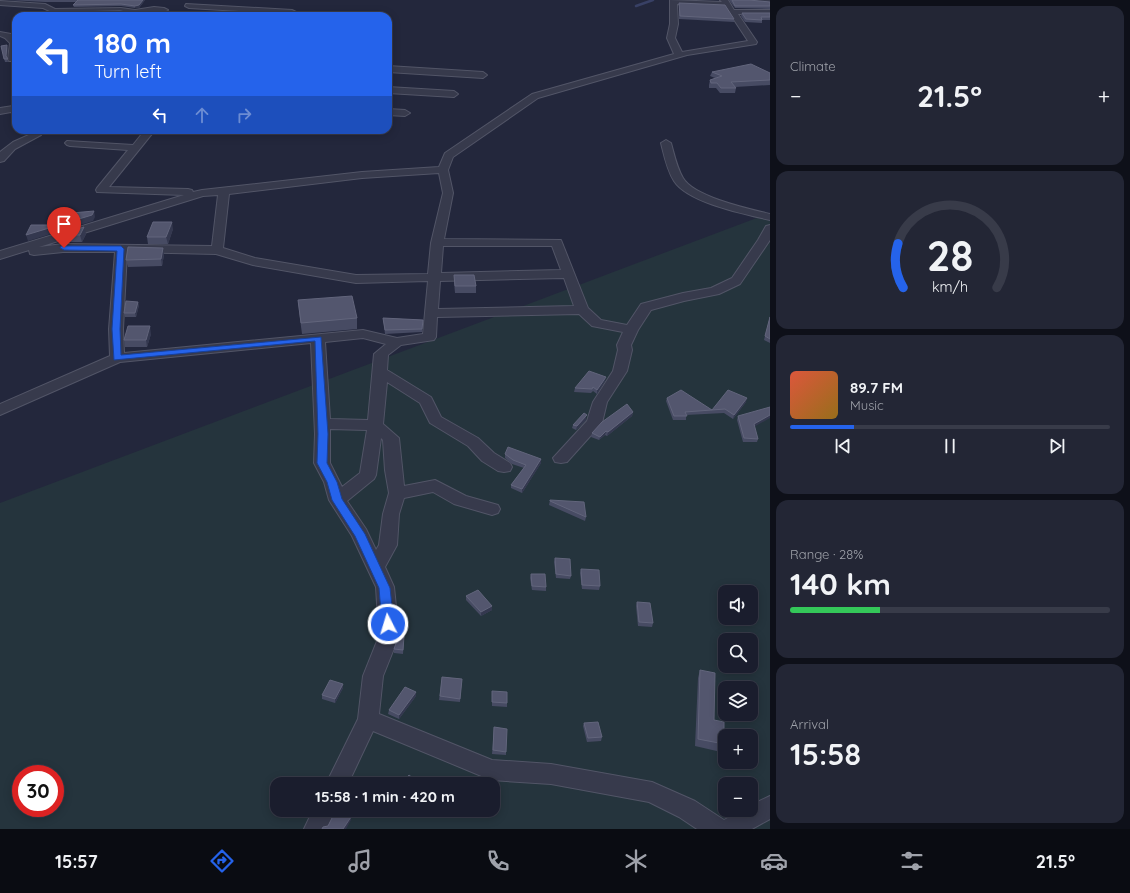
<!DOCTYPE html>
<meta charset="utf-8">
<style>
body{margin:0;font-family:Quicksand,sans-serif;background:#232635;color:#f1f3f6;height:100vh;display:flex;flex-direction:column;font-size:15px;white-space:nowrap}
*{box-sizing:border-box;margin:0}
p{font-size:13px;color:#9fa2aa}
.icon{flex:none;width:22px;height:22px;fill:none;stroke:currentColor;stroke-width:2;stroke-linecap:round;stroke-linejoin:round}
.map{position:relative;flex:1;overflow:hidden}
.sheet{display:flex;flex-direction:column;gap:6px;padding:6px;background:#0e1019;width:360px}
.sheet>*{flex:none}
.banner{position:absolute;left:12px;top:12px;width:380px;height:122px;border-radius:12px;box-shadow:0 2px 10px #0003,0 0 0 1px #383b49;background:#2563eb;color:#fff;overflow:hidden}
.tools{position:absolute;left:718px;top:585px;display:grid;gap:8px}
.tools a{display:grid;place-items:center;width:40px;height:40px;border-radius:8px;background:#1a1d2d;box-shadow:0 2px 10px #0003,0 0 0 1px #383b49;font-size:20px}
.speed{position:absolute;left:12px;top:765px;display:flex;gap:8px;font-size:20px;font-weight:700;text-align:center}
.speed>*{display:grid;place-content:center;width:52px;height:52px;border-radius:50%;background:#1a1d2d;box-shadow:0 2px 10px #0003,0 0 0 1px #383b49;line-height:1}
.speed .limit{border:6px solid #d22;background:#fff;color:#111}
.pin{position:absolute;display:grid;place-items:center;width:34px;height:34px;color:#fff;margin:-41px -17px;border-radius:50% 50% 50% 0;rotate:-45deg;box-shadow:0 0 4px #0007}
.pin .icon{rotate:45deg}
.me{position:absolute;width:44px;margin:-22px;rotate:355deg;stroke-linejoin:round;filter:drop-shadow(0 0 3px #0008)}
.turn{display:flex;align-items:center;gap:14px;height:84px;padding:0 16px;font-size:18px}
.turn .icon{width:52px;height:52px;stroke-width:2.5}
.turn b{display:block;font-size:28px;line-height:34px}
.lanes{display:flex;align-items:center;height:38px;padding:0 16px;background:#0003;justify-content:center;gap:20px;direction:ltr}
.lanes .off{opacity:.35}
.big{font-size:30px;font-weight:700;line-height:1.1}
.sheet .tile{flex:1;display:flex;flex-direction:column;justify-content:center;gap:6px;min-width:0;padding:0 14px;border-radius:12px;background:#232635}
.sheet .dial{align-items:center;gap:0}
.dial svg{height:104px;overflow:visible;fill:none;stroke:#383b49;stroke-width:7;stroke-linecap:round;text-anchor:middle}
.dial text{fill:#f1f3f6;stroke:none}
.song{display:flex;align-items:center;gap:12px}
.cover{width:48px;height:48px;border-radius:6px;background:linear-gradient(135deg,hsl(10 70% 55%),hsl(40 70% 35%))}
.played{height:4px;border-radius:2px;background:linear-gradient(90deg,#2563eb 20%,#383b49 20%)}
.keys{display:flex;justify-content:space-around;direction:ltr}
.heat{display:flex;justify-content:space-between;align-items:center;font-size:22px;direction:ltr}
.charge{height:6px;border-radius:3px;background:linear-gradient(90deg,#34c759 28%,#383b49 0)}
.trip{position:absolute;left:270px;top:777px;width:230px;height:40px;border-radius:12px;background:#1a1d2d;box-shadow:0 2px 10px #0003,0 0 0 1px #383b49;font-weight:700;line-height:40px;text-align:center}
.dock{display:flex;height:64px;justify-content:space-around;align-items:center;background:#0a0c12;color:#9fa2aa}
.dock .icon{width:28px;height:28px}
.dock .selected{color:#2563eb}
.dock b{font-size:18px;color:#f1f3f6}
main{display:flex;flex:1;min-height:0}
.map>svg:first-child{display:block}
.green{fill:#25343d;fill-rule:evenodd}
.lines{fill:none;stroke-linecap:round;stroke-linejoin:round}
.stream{stroke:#384065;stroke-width:2.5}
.minor-casing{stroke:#525567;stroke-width:2}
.minor{fill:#373a4c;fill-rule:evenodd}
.wall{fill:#474b63}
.shaded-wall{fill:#34384f}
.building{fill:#53566e;stroke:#62657c}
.route{fill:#2563eb;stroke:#184099}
</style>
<main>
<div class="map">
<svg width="770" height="829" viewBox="0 0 770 829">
<rect width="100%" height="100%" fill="#23273c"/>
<path class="green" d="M 770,213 L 770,829 L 0,829 L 0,503 ZM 725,592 L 751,592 L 751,618 L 725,618 ZM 725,640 L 751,640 L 751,666 L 725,666 ZM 725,688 L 751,688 L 751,714 L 725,714 ZM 725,736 L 751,736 L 751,762 L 725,762 ZM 21,774 L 55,774 L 55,808 L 21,808 ZM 277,784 L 493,784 L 493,810 L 277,810 ZM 725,784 L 751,784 L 751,810 L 725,810 Z"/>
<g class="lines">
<polyline class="stream" points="636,6 653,0"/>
<defs>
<g id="minor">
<path d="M 670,0 L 722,2 L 720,0 L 728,0 L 734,10 L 770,10 L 770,14 L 738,14 L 757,42 L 756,44 L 687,55 L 538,98 L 453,157 L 448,170 L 453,193 L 444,239 L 561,240 L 588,308 L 601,320 L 627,325 L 641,304 L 683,293 L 711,288 L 732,278 L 758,240 L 766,226 L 770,225 L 770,240 L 740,284 L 719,294 L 684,301 L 651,310 L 638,330 L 631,345 L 632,350 L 627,371 L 607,402 L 602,423 L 567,462 L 561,463 L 555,462 L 553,458 L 587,421 L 593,402 L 613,371 L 618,350 L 617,345 L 623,332 L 592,326 L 579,314 L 437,317 L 436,337 L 434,340 L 401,345 L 388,355 L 387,370 L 431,397 L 441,417 L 478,438 L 494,453 L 510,463 L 512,467 L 510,471 L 504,472 L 498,471 L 482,461 L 468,446 L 430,423 L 420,403 L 387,382 L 383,424 L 399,438 L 404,486 L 435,480 L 466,496 L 498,505 L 500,509 L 498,513 L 492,515 L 454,504 L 433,492 L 404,498 L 399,514 L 397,545 L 385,567 L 394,587 L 399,636 L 383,676 L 379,714 L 492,760 L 551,764 L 652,782 L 695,801 L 724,820 L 742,810 L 751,810 L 751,805 L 770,796 L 770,819 L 752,829 L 697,829 L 679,817 L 649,802 L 551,784 L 491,780 L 373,731 L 348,784 L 326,784 L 358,719 L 363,676 L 379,636 L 376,587 L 352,536 L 329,500 L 324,482 L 314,463 L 315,434 L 311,343 L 120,362 L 0,415 L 0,404 L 110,356 L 109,329 L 115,252 L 63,252 L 34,255 L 30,254 L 29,250 L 0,259 L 0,251 L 184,195 L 97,192 L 96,190 L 97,188 L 128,150 L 70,146 L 67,145 L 65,143 L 67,141 L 133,145 L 145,130 L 155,130 L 109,187 L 188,189 L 192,190 L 193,192 L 202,190 L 362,172 L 439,167 L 445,153 L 532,94 L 674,54 L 667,38 L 670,24 ZM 677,4 L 725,6 L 748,41 L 682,52 L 675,38 L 678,24 ZM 439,173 L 443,193 L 431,243 L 428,274 L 356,275 L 255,258 L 223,248 L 229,194 L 362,178 ZM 218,195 L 212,246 L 63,244 L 39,247 L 203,196 ZM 443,246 L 552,246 L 561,270 L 441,273 ZM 127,252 L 216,254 L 253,265 L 356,283 L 428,281 L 423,334 L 397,338 L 363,330 L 124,353 L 123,329 ZM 564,278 L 574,306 L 438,309 L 440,281 ZM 363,338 L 386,344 L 374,354 L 368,420 L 330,419 L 325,342 ZM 330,429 L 367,430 L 360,473 L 342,487 L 330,463 ZM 381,438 L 383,440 L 385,470 L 389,493 L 383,514 L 379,545 L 376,550 L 366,529 L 347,501 L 374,479 L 376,475 Z"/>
<polygon points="746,0 770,0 770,3 750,2"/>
<polygon points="0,1 45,4 55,9 121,8 135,10 154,7 164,8 168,10 164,12 154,11 135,14 121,12 54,13 43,8 0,5"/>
<polygon points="186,4 292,10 296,12 292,14 189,8 185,6"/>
<polygon points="0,32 11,34 16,40 16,61 9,61 8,59 10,43 5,38 0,36"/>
<polygon points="388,66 483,72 487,75 483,78 388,72"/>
<polygon points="388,87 454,91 458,94 454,97 388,93"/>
<polygon points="13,106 16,107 16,114 11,112 0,114 0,108"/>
<polygon points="388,109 405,110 410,113 405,116 388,115"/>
<polygon points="31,130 41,130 41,135 15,149 4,161 0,162 0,152 13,142 31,134"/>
<path d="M 666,140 L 671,143 C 674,154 677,168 683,178 C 694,197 749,209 770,214 L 770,220 C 745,214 688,203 674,181 C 667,170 664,155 661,143 Z"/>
<polygon points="313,810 336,810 327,829 304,829"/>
</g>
</defs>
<use href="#minor" class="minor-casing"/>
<use href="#minor" class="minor"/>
</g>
<g class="wall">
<polygon points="8,0 145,0 139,8 135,8 121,6 74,7 73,5 76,2 45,2"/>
<polygon points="729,0 749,0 770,2 770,9 735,8"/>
<polygon points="679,3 734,19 734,22 679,19"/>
<polygon points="742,13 770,13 770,20 762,20 762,23 745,22 741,16"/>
<polygon points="1,46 8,48 7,58 8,62 5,62"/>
<polygon points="712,72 770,73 770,85 735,87 736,88 735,93 720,93 716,88 709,88 709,85 710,80 715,78 710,76"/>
<polygon points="173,229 168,244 148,244 147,237"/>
<polygon points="86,234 82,242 59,242 58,235"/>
<polygon points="164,255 162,266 128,267 126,260"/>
<polygon points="454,275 476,286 476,293 455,293 454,282"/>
<polygon points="298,300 357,318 357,329 302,334 299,311"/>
<polygon points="139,305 136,317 125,317 124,313"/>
<polygon points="770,316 770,343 764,340"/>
<polygon points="383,318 423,320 422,332 385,334"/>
<polygon points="151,334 147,347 125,347 124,340"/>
<polygon points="605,381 597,394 593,391 591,393 574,392 575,388"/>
<polygon points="667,398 712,410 746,402 733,419 724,413 686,415 686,420 673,420 666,401"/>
<polygon points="633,412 632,416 607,436 605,435 599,440 591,437 592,433"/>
<polygon points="586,416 586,420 576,430 572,428 573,425"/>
<polygon points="738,416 754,427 758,439 757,442 743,442 737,420"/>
<polygon points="505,454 541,459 541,463 522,493 511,488 511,485 524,468 512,464 505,458"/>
<polygon points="550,500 586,517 585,521 549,505"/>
<polygon points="555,558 571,576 570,579 556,578 554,562"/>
<polygon points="581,569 600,586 599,590 582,589 580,573"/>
<polygon points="531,574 546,587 546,591 532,590 530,578"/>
<polygon points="466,596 492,610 481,616 466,600"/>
<polygon points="637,602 653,623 652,627 638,626 636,606"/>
<polygon points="404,640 403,654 394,653 394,649"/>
<polygon points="700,670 714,720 724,744 721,752 695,746 698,678"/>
<polygon points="442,677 462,679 460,702 439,700"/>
<polygon points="343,684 343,688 335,703 322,699 322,695"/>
<polygon points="492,691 507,703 507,707 492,706"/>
<polygon points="416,696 399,719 388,714 389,710"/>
<polygon points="584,723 602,737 601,741 587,742 583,726"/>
<polygon points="494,727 506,752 506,755 492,754"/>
</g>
<g class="shaded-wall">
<polygon points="143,0 145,0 139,8 135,8 135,6"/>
<polygon points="133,13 133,15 124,16 90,16"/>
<polygon points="7,45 8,48 7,59 6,56"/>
<polygon points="94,211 95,217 93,221 28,241 26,235"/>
<polygon points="172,222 173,229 168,244 166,237"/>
<polygon points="84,227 86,234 82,242 80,235"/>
<polygon points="163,248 164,255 162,266 161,259"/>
<polygon points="138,302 139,305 136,317 135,313"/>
<polygon points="150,326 151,334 147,347 146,340"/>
<polygon points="606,377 605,381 597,394 597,390"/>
<polygon points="747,398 746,402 733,419 734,415"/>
<polygon points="633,412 632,416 607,436 608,432"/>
<polygon points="770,415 770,418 752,428 754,424"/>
<polygon points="586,416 586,420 576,430 577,426"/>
<polygon points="606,431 605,435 599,440 600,437"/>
<polygon points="541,459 541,463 522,493 522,489"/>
<polygon points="492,606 492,610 481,616 481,612"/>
<polygon points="343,684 343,688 335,703 335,699"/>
<polygon points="416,692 416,696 399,719 399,715"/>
<polygon points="351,817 351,820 346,829 343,829"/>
</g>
<g class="building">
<polygon points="78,0 143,0 139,5 135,6 121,4 73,5"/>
<polygon points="732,0 749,0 770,2 770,6 735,6"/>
<polygon points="679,3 725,5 734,19 680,16"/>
<polygon points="120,11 133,13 90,16 61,16 66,12"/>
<polygon points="742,13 770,13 770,17 761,17 762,20 746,19"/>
<polygon points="7,45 6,56 8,59 4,59 1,46"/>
<polygon points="751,64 770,73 770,80 731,82 736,88 721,88 717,83 711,83 710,80 722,76 712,72"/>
<polygon points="94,211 92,215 26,235 31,225 48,225 51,217 72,213"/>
<polygon points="153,222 172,222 166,237 147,237"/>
<polygon points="84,227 80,235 58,235"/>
<polygon points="128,247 163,248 161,259 126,260"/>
<polygon points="454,275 474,275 476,286 455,286"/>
<polygon points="352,296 357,318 301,323 298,300"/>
<polygon points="126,301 138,302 135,313 124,313"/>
<polygon points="770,317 770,339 765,336"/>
<polygon points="383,318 423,320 422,329 385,330"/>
<polygon points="128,326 150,326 146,340 124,340"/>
<polygon points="589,371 606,377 597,390 593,387 592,389 575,388"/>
<polygon points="681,390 712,410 728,390 747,398 734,415 725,409 685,412 687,416 674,416 667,398"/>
<polygon points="627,404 633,412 608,432 606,431 600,437 592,433 602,422"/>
<polygon points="770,407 770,415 754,424 758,439 744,438 738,416"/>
<polygon points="584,413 587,415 586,416 577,426 573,425"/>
<polygon points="508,447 541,459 522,489 511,485 526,465 513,460 505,454"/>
<polygon points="550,500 584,502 586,517 550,501"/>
<polygon points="555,558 570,559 571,576 556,574"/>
<polygon points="581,569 599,570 600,586 582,585"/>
<polygon points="531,574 545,574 546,587 532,586"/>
<polygon points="478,590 492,606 481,612 466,596"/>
<polygon points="637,602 650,603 653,623 639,622"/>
<polygon points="399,635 404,636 403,650 394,649"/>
<polygon points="700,670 715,673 714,720 724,722 724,744 698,739"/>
<polygon points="442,677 462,679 460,699 440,696"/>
<polygon points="330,680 343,684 335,699 322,695"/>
<polygon points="405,687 416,692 399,715 389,710"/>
<polygon points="492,691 507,692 507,703 492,702"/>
<polygon points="598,722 602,737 588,738 584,723"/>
<polygon points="494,727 507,729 506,752 493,750"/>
<polygon points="409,775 419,783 419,784 401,784"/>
<polygon points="336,810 340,810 351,817 343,829 322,829 323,827 328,826"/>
</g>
<polygon class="route" points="61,246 121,246 124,249 120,329 121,355 321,337 328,434 327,463 337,482 342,499 365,534 390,588 394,624 392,627 388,628 384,627 382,624 379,588 355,536 332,500 327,482 317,463 318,434 315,341 114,360 112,329 117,251 64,250 60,248"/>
</svg>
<div class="tools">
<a><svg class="icon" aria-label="sound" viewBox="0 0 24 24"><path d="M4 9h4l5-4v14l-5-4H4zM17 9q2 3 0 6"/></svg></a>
<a><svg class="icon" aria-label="search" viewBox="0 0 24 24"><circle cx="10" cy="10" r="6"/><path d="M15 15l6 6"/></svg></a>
<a><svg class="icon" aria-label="layers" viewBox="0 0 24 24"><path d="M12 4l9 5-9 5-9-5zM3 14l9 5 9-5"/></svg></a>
<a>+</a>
<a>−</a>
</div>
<div class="speed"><div class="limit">30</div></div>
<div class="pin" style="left:64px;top:248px;background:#d93025"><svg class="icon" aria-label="arrive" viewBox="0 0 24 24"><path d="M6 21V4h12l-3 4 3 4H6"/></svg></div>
<svg class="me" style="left:388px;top:624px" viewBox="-20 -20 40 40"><circle r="17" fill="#2563eb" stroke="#fff" stroke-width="3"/><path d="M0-11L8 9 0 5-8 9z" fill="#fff"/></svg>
<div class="trip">15:58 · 1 min · 420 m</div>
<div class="banner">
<div class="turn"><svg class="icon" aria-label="left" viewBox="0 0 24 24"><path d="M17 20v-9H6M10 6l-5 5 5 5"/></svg><div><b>180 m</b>Turn left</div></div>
<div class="lanes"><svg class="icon" aria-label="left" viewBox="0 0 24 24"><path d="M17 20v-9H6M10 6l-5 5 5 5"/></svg><svg class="icon off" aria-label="ahead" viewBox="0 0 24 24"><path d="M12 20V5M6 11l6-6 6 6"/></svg><svg class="icon off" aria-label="right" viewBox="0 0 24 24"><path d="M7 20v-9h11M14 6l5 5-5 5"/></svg></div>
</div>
</div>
<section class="sheet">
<div class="tile"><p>Climate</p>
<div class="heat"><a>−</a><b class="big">21.5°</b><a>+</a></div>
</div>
<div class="tile dial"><svg viewBox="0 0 100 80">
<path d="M14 69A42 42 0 1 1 86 69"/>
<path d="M14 69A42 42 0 0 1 10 35" stroke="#2563eb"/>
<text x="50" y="56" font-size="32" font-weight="700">28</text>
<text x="50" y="72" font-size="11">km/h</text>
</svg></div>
<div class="tile">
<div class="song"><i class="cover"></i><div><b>89.7 FM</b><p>Music</p></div></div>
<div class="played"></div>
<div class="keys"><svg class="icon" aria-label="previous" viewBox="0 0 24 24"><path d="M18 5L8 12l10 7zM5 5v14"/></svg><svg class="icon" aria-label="pause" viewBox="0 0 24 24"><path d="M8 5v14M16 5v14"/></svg><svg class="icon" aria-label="next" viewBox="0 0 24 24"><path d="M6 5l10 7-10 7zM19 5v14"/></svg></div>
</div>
<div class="tile"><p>Range · 28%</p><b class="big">140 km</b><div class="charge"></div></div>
<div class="tile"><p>Arrival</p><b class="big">15:58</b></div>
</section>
</main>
<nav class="dock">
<b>15:57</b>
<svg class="icon selected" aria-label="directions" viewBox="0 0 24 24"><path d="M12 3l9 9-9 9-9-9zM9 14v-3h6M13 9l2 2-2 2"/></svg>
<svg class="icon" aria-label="music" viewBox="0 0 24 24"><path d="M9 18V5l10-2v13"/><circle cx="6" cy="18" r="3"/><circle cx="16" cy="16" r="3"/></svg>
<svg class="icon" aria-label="phone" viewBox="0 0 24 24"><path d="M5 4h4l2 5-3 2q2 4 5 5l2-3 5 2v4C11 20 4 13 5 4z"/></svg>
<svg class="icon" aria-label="climate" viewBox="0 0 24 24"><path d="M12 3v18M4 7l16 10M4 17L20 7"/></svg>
<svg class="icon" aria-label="car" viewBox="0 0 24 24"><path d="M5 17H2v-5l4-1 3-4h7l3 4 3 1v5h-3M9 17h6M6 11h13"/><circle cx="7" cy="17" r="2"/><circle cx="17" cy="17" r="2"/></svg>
<svg class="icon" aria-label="filters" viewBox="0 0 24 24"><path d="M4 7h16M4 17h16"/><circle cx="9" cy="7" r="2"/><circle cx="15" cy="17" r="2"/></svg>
<b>21.5°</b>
</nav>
